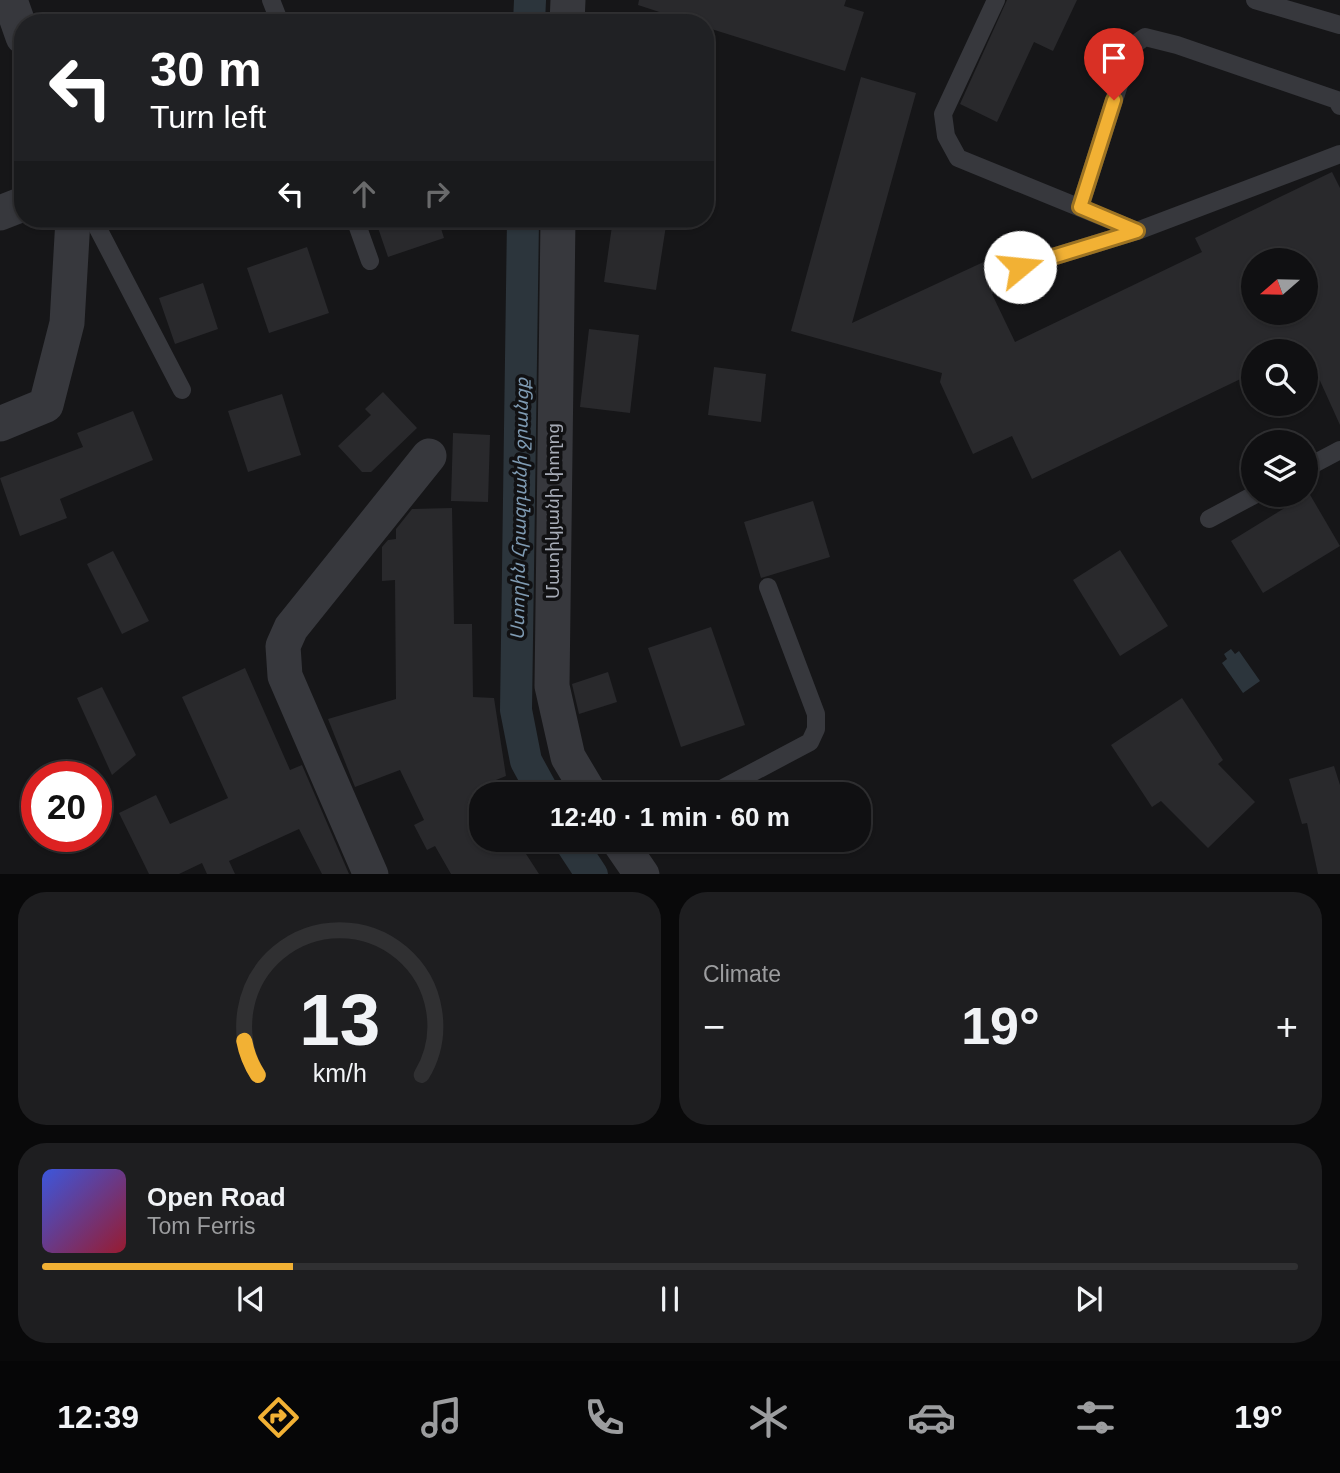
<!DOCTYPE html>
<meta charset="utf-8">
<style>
body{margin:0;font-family:Arial,"Noto Sans Armenian",sans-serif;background:#1e1e20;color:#f1f3f6;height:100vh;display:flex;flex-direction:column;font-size:26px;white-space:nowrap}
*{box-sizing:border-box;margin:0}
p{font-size:23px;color:#9c9d9f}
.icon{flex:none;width:38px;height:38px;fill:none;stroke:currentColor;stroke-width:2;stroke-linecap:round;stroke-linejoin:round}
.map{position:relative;height:874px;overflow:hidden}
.panel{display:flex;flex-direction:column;gap:18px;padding:18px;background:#09090a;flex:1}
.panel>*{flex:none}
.banner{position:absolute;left:14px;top:14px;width:700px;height:214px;border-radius:28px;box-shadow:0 2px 5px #0004,0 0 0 2px #303032;background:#202124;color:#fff;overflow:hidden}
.needle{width:46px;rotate:250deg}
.controls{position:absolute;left:1241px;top:248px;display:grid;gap:14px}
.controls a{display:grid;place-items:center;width:77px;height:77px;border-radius:50%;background:#101012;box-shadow:0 2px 5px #0004,0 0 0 2px #303032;font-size:35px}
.speed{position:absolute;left:21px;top:761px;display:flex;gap:14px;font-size:35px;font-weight:700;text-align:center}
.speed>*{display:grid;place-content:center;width:91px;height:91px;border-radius:50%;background:#101012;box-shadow:0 2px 5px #0004,0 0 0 2px #303032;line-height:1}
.speed .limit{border:10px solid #d22;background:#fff;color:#111}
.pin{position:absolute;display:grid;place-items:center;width:60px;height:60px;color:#fff;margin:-72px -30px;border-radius:50% 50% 50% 0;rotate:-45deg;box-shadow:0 0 7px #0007}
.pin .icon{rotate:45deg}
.me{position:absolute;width:77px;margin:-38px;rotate:73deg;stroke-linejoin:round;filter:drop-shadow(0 0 5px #0008)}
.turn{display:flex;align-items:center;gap:24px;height:147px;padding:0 21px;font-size:32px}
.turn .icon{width:91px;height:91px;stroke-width:2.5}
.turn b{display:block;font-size:49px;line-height:60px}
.lanes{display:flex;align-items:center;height:66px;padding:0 21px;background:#0003;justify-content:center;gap:35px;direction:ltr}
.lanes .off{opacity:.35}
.big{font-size:52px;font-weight:700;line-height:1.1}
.panel .card{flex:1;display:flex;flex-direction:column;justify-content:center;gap:10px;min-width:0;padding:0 24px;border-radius:28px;background:#1e1e20}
.panel .dial{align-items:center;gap:0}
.dial svg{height:182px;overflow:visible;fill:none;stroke:#303032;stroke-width:7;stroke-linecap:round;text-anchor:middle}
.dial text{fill:#f1f3f6;stroke:none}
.song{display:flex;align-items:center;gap:21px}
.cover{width:84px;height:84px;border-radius:10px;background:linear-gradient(135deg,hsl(230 70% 55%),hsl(350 70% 35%))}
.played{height:7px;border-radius:4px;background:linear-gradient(90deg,#f2b134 20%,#303032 20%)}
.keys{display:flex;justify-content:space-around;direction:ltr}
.heat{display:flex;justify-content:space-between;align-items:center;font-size:38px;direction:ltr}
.panel .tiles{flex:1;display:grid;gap:18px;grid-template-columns:1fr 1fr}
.card:last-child{grid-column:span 2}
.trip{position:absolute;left:469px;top:782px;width:402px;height:70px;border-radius:28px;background:#101012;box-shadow:0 2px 5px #0004,0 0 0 2px #303032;font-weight:700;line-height:70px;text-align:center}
.menu{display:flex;height:112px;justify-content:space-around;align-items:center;background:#060607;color:#9c9d9f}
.menu .icon{width:49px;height:49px}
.menu .active{color:#f2b134}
.menu b{font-size:32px;color:#f1f3f6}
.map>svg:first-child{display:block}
.water{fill:#2c353c}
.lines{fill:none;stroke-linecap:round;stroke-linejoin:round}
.canal{stroke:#2c353c;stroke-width:32}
.building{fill:#29292c;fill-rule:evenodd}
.service{stroke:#37383d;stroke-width:18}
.minor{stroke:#37383d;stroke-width:35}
.route-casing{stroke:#9d7322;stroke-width:18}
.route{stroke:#f2b134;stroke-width:12}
.labels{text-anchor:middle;stroke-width:7;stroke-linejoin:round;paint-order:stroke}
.street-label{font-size:18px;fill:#a8adb8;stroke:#111113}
.water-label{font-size:19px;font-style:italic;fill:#7f9bb3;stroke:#111113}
</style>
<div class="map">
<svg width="1340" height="875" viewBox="0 0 1340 875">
<rect width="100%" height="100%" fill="#161618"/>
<polygon class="water" points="1231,649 1235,654 1239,651 1260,681 1243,693 1222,663 1227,659 1224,654"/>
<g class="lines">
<g class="canal">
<polyline points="529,23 530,0"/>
<polyline points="523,219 516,710 526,761 544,794"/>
<polyline points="569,840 592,875"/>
</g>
</g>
<g class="building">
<polygon points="639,0 846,0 844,6 864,12 845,71 705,27 705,23 693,23 638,5"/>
<polygon points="1007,0 1077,0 1053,51 1034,42 997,122 960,104"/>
<path d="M 861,77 L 916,93 L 852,323 L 990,259 L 1004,289 L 992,294 L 1015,342 L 1202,252 L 1195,238 L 1332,172 L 1340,188 L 1340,425 L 1307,352 L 1253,352 L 1253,373 L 1032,479 L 1012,436 L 973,454 L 940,382 L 942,373 L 791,331 ZM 1253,261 L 1306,261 L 1306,313 L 1253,313 Z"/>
<polygon points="375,219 438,219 444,238 388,257"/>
<polygon points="613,219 667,219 656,290 604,282"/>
<polygon points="307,247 329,313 269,333 247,268"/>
<polygon points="203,283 218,329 175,344 159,298"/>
<polygon points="589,329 639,335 630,413 580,407"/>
<polygon points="714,367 766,374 761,422 708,415"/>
<polygon points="383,392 417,428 371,472 362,472 338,446 371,415 365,409"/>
<polygon points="282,394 301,455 248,472 228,411"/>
<polygon points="133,411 153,460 60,499 67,518 20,536 0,478 83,447 77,433"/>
<polygon points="453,433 490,435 488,502 451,501"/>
<polygon points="1309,493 1340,546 1263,593 1231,541"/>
<polygon points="813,501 830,557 761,578 744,522"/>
<polygon points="452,508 454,624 472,624 473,697 494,698 506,776 496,780 504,794 481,794 481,840 517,840 539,874 451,874 435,846 427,850 414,825 424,820 400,770 355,787 328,719 396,699 395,580 382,581 382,547 388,540 396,539 396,529 412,509"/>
<polygon points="1120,550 1168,626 1120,656 1073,580"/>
<polygon points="113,551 149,621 122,634 87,564"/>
<polygon points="711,627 745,725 681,747 648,648"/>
<polygon points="245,668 290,770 302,765 349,874 322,874 299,829 229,861 235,874 207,874 202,863 179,874 149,874 119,813 156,795 170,824 228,798 182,697"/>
<polygon points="608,672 617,702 579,714 572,684"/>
<polygon points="102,687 136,755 112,775 77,698"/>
<polygon points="1182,698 1223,760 1218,764 1255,802 1208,848 1161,801 1152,807 1111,745"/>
<polygon points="1334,766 1340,785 1340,874 1318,874 1307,823 1302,824 1289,779"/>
</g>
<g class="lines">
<g class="service">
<polyline points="271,0 280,23"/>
<polyline points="996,0 943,114 946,136 958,158 1137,231"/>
<polyline points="1255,0 1340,25"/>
<polyline points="1080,207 1131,47 1145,37 1177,45 1337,100 1340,106"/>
<polyline points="93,219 182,390"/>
<polyline points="355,219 370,261"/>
<polyline points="1020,267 1137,231 1340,154"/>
<polyline points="1306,468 1340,450"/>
<polyline points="1209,519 1254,495"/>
<polyline points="712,794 810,742 816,729 816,714 768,587"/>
</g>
<g class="minor">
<polyline points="10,0 23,37"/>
<polyline points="567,23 568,0"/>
<polyline points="0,213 23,204"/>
<polyline points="558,219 552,686 568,757 590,794"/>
<polyline points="0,424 46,405 67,323 73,219"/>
<polyline points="618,840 642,875"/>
<polyline points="371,875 285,676 283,646 291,628 429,456"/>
</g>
</g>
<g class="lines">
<defs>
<polyline id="route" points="1020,267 1137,231 1080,207 1114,100"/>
</defs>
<use href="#route" class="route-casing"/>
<use href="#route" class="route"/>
</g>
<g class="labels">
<g class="street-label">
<text transform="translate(553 511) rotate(-90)" y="6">Մատիկյանի փողոց</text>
</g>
<g class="water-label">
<text transform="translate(519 509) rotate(-89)" y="7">Ստորին Հրազդանի ջրանցք</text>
</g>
</g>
</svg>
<div class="controls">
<a><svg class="needle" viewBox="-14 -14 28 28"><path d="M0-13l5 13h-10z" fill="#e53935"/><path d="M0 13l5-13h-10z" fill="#9c9d9f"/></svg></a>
<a><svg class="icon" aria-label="search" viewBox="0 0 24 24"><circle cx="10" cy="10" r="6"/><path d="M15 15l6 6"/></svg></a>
<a><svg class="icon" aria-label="layers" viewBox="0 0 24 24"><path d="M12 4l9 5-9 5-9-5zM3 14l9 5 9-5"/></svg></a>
</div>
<div class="speed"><div class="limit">20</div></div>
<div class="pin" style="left:1114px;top:100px;background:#d93025"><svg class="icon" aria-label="arrive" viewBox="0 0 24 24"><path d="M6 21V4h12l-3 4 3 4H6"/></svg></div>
<svg class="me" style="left:1020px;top:267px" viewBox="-20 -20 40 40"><circle r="19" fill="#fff"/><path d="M0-13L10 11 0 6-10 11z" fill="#f2b134"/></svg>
<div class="trip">12:40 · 1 min · 60 m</div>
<div class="banner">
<div class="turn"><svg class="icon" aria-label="left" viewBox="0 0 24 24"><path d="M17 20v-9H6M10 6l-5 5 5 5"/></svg><div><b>30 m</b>Turn left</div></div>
<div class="lanes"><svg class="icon" aria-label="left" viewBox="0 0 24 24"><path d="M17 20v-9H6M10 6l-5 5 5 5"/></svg><svg class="icon off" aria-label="ahead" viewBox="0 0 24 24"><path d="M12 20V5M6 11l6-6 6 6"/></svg><svg class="icon off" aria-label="right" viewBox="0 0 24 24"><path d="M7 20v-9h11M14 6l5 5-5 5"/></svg></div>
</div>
</div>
<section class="panel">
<div class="tiles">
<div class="card dial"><svg viewBox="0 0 100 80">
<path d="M14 69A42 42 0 1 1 86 69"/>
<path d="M14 69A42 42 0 0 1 8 54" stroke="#f2b134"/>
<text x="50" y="56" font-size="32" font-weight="700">13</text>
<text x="50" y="72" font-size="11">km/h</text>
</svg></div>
<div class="card"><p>Climate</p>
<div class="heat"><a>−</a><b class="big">19°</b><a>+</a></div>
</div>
<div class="card">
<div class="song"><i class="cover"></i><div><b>Open Road</b><p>Tom Ferris</p></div></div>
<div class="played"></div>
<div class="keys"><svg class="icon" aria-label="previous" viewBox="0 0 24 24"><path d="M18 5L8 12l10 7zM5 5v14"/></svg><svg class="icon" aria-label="pause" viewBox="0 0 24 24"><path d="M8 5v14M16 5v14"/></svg><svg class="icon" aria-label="next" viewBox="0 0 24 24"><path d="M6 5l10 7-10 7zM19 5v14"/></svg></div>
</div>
</div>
</section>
<nav class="menu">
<b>12:39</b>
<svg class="icon active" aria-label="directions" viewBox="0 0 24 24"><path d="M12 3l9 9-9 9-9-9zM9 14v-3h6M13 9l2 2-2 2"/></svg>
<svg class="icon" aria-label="music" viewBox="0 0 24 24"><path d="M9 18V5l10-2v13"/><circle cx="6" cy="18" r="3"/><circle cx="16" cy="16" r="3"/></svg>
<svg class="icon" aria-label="phone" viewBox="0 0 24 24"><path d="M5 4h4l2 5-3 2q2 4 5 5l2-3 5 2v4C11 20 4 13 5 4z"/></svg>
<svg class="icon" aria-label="climate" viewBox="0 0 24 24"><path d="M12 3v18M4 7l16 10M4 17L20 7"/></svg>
<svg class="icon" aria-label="car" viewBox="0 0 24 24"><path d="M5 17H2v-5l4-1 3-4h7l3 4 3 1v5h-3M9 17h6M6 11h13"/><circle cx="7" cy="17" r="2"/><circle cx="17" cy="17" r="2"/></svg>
<svg class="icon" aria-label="filters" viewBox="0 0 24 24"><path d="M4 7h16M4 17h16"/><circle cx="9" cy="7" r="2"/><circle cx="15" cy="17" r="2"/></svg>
<b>19°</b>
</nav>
